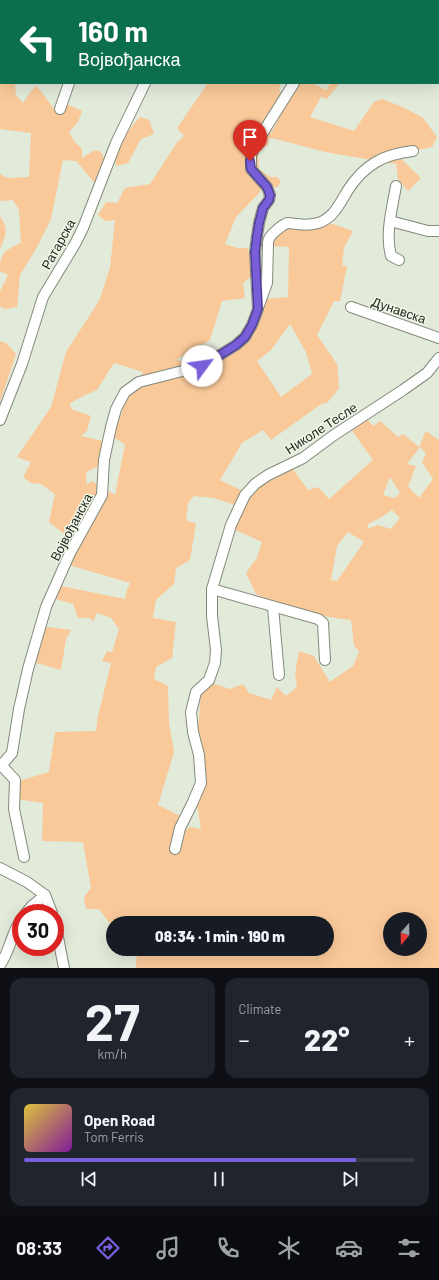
<!DOCTYPE html>
<meta charset="utf-8">
<style>
body{margin:0;font-family:Barlow,sans-serif;background:#20242c;color:#f1f3f6;height:100vh;display:flex;flex-direction:column;font-size:15px;white-space:nowrap}
*{box-sizing:border-box;margin:0}
p{font-size:13px;color:#9ea1a6}
.icon{flex:none;width:22px;height:22px;fill:none;stroke:currentColor;stroke-width:2;stroke-linecap:round;stroke-linejoin:round}
.map{position:relative;height:968px;overflow:hidden}
.side{display:flex;flex-direction:column;gap:10px;padding:10px;background:#0d0f14;flex:1}
.side>*{flex:none}
.guide{position:absolute;left:0px;top:0px;width:439px;height:84px;box-shadow:0 4px 16px #0002;background:#0b6e4f;color:#fff;overflow:hidden}
.needle{width:26px;rotate:200deg}
.fabs{position:absolute;left:383px;top:912px;display:grid;gap:8px}
.fabs a{display:grid;place-items:center;width:44px;height:44px;border-radius:50%;background:#171b24;box-shadow:0 4px 16px #0002;font-size:20px}
.speed{position:absolute;left:12px;top:904px;display:flex;gap:8px;font-size:20px;font-weight:700;text-align:center}
.speed>*{display:grid;place-content:center;width:52px;height:52px;border-radius:50%;background:#171b24;box-shadow:0 4px 16px #0002;line-height:1}
.speed .limit{border:6px solid #d22;background:#fff;color:#111}
.pin{position:absolute;display:grid;place-items:center;width:34px;height:34px;color:#fff;margin:-41px -17px;border-radius:50% 50% 50% 0;rotate:-45deg;box-shadow:0 0 4px #0007}
.pin .icon{rotate:45deg}
.me{position:absolute;width:44px;margin:-22px;rotate:59deg;stroke-linejoin:round;filter:drop-shadow(0 0 3px #0008)}
.turn{display:flex;align-items:center;gap:14px;height:84px;padding:0 12px;font-size:18px}
.turn .icon{width:52px;height:52px;stroke-width:2.5}
.turn b{display:block;font-size:28px;line-height:34px}
.big{font-size:30px;font-weight:800;line-height:1.1}
.side .card{flex:1;display:flex;flex-direction:column;justify-content:center;gap:6px;min-width:0;padding:0 14px;border-radius:12px;background:#20242c}
.side .dial{align-items:center;gap:0}
.dial b{font-size:52px;line-height:1}
.song{display:flex;align-items:center;gap:12px}
.cover{width:48px;height:48px;border-radius:6px;background:linear-gradient(135deg,hsl(50 70% 55%),hsl(290 70% 35%))}
.played{height:4px;border-radius:2px;background:linear-gradient(90deg,#795ed9 85%,#363941 85%)}
.keys{display:flex;justify-content:space-around;direction:ltr}
.heat{display:flex;justify-content:space-between;align-items:center;font-size:22px;direction:ltr}
.side .tiles{flex:1;display:grid;gap:10px;grid-template-columns:1fr 1fr}
.card:last-child{grid-column:span 2}
.trip{position:absolute;left:106px;top:916px;width:228px;height:40px;border-radius:20px;background:#171b24;box-shadow:0 4px 16px #0002;font-weight:800;line-height:40px;text-align:center}
.tab-bar{display:flex;height:64px;justify-content:space-around;align-items:center;background:#090b0e;color:#9ea1a6}
.tab-bar .icon{width:28px;height:28px}
.tab-bar .on{color:#795ed9}
.tab-bar b{font-size:18px;color:#f1f3f6}
.map>svg:first-child{display:block}
.green{fill:#f9c999;fill-rule:evenodd}
.lines{fill:none;stroke-linecap:round;stroke-linejoin:round}
.minor-casing{stroke:#838a7c;stroke-width:12}
.minor{stroke:#fff;stroke-width:10}
.route-casing{stroke:#4f3d8d;stroke-width:10}
.route{stroke:#795ed9;stroke-width:7}
.labels{text-anchor:middle;stroke-width:3;stroke-linejoin:round;paint-order:stroke}
.street-label{font-size:13px;fill:#242721;stroke:#eff7e7}
</style>
<div class="map">
<svg width="439" height="968" viewBox="0 0 439 968">
<rect width="100%" height="100%" fill="#e2eada"/>
<g class="green">
<polygon points="239,0 371,0 370,1 239,1"/>
<path d="M 0,61 L 1,62 L 1,83 L 22,83 L 15,85 L 16,95 L 23,103 L 32,90 L 37,86 L 54,109 L 66,104 L 82,111 L 78,122 L 69,132 L 74,141 L 82,149 L 82,158 L 95,150 L 101,152 L 106,163 L 95,183 L 76,161 L 63,160 L 51,219 L 36,249 L 20,275 L 17,307 L 5,309 L 0,306 L 0,291 L 8,275 L 0,271 C 0,253 5,250 21,243 L 19,210 L 13,200 L 0,201 L 0,174 L 7,178 L 29,177 L 31,133 L 0,129 Z"/>
<path d="M 208,83 L 281,83 L 279,89 L 282,93 L 270,136 L 297,83 L 312,83 L 326,90 L 331,83 L 340,83 L 327,99 L 321,97 L 310,117 L 354,131 L 374,102 L 382,99 L 405,108 L 423,118 L 437,137 L 432,147 L 417,150 L 399,157 L 421,178 L 408,191 L 398,179 L 396,164 L 325,152 L 276,139 L 269,138 L 268,145 L 258,150 L 259,169 L 270,177 L 277,177 L 281,182 L 278,187 L 272,187 L 263,179 L 260,192 L 236,217 L 225,244 L 237,248 L 248,248 L 252,276 L 243,283 L 245,298 L 222,301 L 210,340 L 177,359 L 187,367 L 250,338 L 266,299 L 288,297 L 289,247 L 270,246 L 276,235 L 291,227 L 333,224 L 353,231 L 344,248 L 342,265 L 347,266 L 340,301 L 334,301 L 317,335 L 337,364 L 339,388 L 328,402 L 320,405 L 271,440 L 263,430 L 242,443 L 220,480 L 243,491 L 235,505 L 214,498 L 194,496 L 188,503 L 186,520 L 196,524 L 190,560 L 176,568 L 174,584 L 156,600 L 153,618 L 176,622 L 172,658 L 156,667 L 154,679 L 168,686 L 169,723 L 174,752 L 158,805 L 180,816 L 179,835 L 190,827 L 201,829 L 197,805 L 198,729 L 201,694 L 212,683 L 230,689 L 243,684 L 249,693 L 271,700 L 277,687 L 286,696 L 297,687 L 295,674 L 299,651 L 314,656 L 330,682 L 353,666 L 359,652 L 354,645 L 351,620 L 315,615 L 274,602 L 256,594 L 246,573 L 257,558 L 262,542 L 233,529 L 249,495 L 261,483 L 290,465 L 308,490 L 318,487 L 329,499 L 373,460 L 352,431 L 367,419 L 373,426 L 380,421 L 398,437 L 403,434 L 419,447 L 426,431 L 439,440 L 439,968 L 136,968 L 137,949 L 327,949 L 327,923 L 113,923 L 113,928 L 99,909 L 86,909 L 84,897 L 91,888 L 83,842 L 42,841 L 43,803 L 16,799 L 19,781 L 49,772 L 55,732 L 96,731 L 98,716 L 111,663 L 102,661 L 107,651 L 112,652 L 119,629 L 111,618 L 97,613 L 93,622 L 90,618 L 78,618 L 73,604 L 56,599 L 61,586 L 125,599 L 127,590 L 130,583 L 69,565 L 90,528 L 85,517 L 63,533 L 49,522 L 55,494 L 41,484 L 31,483 L 23,477 L 31,462 L 17,457 L 51,407 L 66,352 L 99,301 L 110,268 L 115,220 L 105,221 L 98,215 L 106,202 L 117,203 L 125,188 L 150,184 L 178,141 L 184,136 L 177,128 ZM 290,324 L 306,352 L 312,374 L 281,397 L 257,361 L 271,350 ZM 114,363 L 143,372 L 124,406 L 113,437 L 125,444 L 115,495 L 91,481 L 87,485 L 86,472 L 99,466 L 103,441 L 81,436 L 87,431 L 91,416 L 71,409 L 70,403 L 85,395 L 97,390 ZM 420,447 L 426,453 L 422,462 L 433,479 L 419,498 L 408,486 L 416,466 L 407,464 ZM 390,477 L 400,493 L 395,498 L 383,495 ZM 392,510 L 400,518 L 391,529 L 378,525 L 367,529 L 368,524 L 380,518 ZM 348,532 L 364,542 L 337,581 L 331,580 L 337,546 ZM 390,919 L 420,919 L 420,949 L 390,949 Z"/>
<path d="M 140,117 L 149,120 L 154,134 L 141,139 L 128,163 L 116,166 C 114,147 128,131 140,117 Z"/>
<path d="M 0,216 C 9,230 6,235 0,249 Z"/>
<polygon points="0,341 6,343 16,354 0,402"/>
<polygon points="48,627 71,630 66,639 61,670 33,662 43,628"/>
</g>
<g class="lines">
<defs>
<g id="minor">
<polyline points="38,1 39,0"/>
<polyline points="94,1 94,0"/>
<polyline points="111,1 112,0"/>
<polyline points="164,1 164,0"/>
<polyline points="215,1 215,0"/>
<polyline points="374,1 375,0"/>
<polyline points="0,54 1,52"/>
<polyline points="60,109 69,83"/>
<path d="M 396,186 C 392,209 385,234 391,256 L 399,260"/>
<polyline points="390,221 428,231 439,231"/>
<path d="M 259,305 L 267,283 L 268,245 C 268,243 268,240 269,239 C 271,234 283,224 288,223 C 290,223 294,224 297,224 C 304,225 311,225 318,223 C 334,218 340,203 348,190 C 364,165 384,154 413,151"/>
<polyline points="351,307 439,338"/>
<polyline points="0,420 22,364 43,297 75,244 83,228 116,143 145,83"/>
<polyline points="212,589 318,619 323,623 325,660"/>
<polyline points="273,607 279,675"/>
<polyline points="2,766 15,780 14,809 24,857"/>
<polyline points="0,767 12,753 19,709 28,669 46,607 70,553 102,495 104,460 111,427 116,409 125,392 139,382 202,366 236,345 245,337 252,325 258,309 255,252 257,236 259,223 263,208 269,200 270,195 267,187 251,169 251,155 255,145 294,83"/>
<polyline points="175,849 180,828 192,804 201,783 199,755 193,732 191,712 196,692 209,680 215,663 216,650 212,616 212,589 231,525 245,495 255,484 268,475 303,458 334,435 403,390 427,373 439,358"/>
<polyline points="0,868 27,882 45,895 52,913"/>
<polyline points="26,913 32,906 45,895"/>
<polyline points="55,922 64,968"/>
<path d="M 0,965 C 10,951 11,934 21,920"/>
</g>
</defs>
<use href="#minor" class="minor-casing"/>
<use href="#minor" class="minor"/>
</g>
<g class="lines">
<defs>
<polyline id="route" points="202,366 236,345 245,337 252,325 258,309 255,252 257,236 259,223 263,208 269,200 270,195 267,187 251,169 250,161"/>
</defs>
<use href="#route" class="route-casing"/>
<use href="#route" class="route"/>
</g>
<g class="labels">
<g class="street-label">
<text transform="translate(58 244) rotate(-61)" y="5">Ратарска</text>
<text transform="translate(399 310) rotate(19)" y="5">Дунавска</text>
<text transform="translate(321 428) rotate(-33)" y="5">Николе Тесле</text>
<text transform="translate(71 527) rotate(-62)" y="5">Војвођанска</text>
</g>
</g>
</svg>
<div class="fabs">
<a><svg class="needle" viewBox="-14 -14 28 28"><path d="M0-13l5 13h-10z" fill="#e53935"/><path d="M0 13l5-13h-10z" fill="#9ea1a6"/></svg></a>
</div>
<div class="speed"><div class="limit">30</div></div>
<div class="pin" style="left:250px;top:161px;background:#d93025"><svg class="icon" aria-label="arrive" viewBox="0 0 24 24"><path d="M6 21V4h12l-3 4 3 4H6"/></svg></div>
<svg class="me" style="left:202px;top:366px" viewBox="-20 -20 40 40"><circle r="19" fill="#fff"/><path d="M0-13L10 11 0 6-10 11z" fill="#795ed9"/></svg>
<div class="trip">08:34 · 1 min · 190 m</div>
<div class="guide">
<div class="turn"><svg class="icon" aria-label="left" viewBox="0 0 24 24"><path d="M17 20v-9H6M10 6l-5 5 5 5"/></svg><div><b>160 m</b>Војвођанска</div></div>
</div>
</div>
<section class="side">
<div class="tiles">
<div class="card dial"><b>27</b><p>km/h</p></div>
<div class="card"><p>Climate</p>
<div class="heat"><a>−</a><b class="big">22°</b><a>+</a></div>
</div>
<div class="card">
<div class="song"><i class="cover"></i><div><b>Open Road</b><p>Tom Ferris</p></div></div>
<div class="played"></div>
<div class="keys"><svg class="icon" aria-label="previous" viewBox="0 0 24 24"><path d="M18 5L8 12l10 7zM5 5v14"/></svg><svg class="icon" aria-label="pause" viewBox="0 0 24 24"><path d="M8 5v14M16 5v14"/></svg><svg class="icon" aria-label="next" viewBox="0 0 24 24"><path d="M6 5l10 7-10 7zM19 5v14"/></svg></div>
</div>
</div>
</section>
<nav class="tab-bar">
<b>08:33</b>
<svg class="icon on" aria-label="directions" viewBox="0 0 24 24"><path d="M12 3l9 9-9 9-9-9zM9 14v-3h6M13 9l2 2-2 2"/></svg>
<svg class="icon" aria-label="music" viewBox="0 0 24 24"><path d="M9 18V5l10-2v13"/><circle cx="6" cy="18" r="3"/><circle cx="16" cy="16" r="3"/></svg>
<svg class="icon" aria-label="phone" viewBox="0 0 24 24"><path d="M5 4h4l2 5-3 2q2 4 5 5l2-3 5 2v4C11 20 4 13 5 4z"/></svg>
<svg class="icon" aria-label="climate" viewBox="0 0 24 24"><path d="M12 3v18M4 7l16 10M4 17L20 7"/></svg>
<svg class="icon" aria-label="car" viewBox="0 0 24 24"><path d="M5 17H2v-5l4-1 3-4h7l3 4 3 1v5h-3M9 17h6M6 11h13"/><circle cx="7" cy="17" r="2"/><circle cx="17" cy="17" r="2"/></svg>
<svg class="icon" aria-label="filters" viewBox="0 0 24 24"><path d="M4 7h16M4 17h16"/><circle cx="9" cy="7" r="2"/><circle cx="15" cy="17" r="2"/></svg>
</nav>
